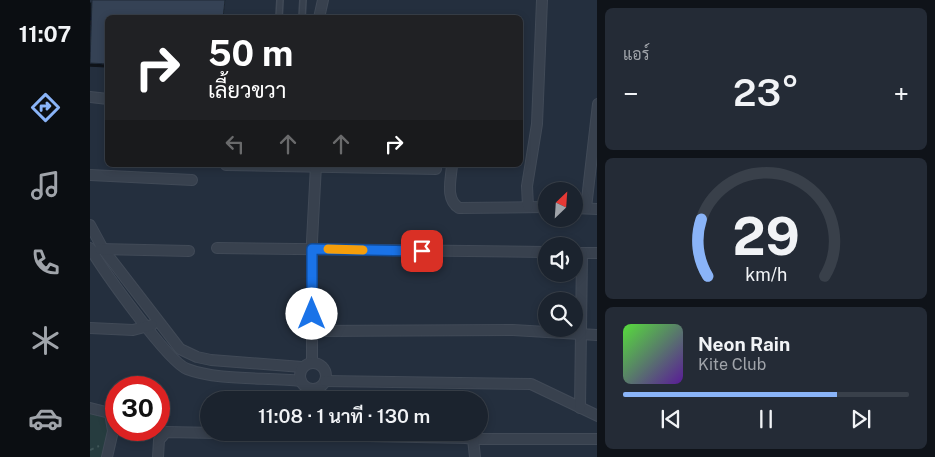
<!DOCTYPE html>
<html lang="th">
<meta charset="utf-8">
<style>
body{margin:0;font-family:"Public Sans",Sarabun,sans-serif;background:#242b36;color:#f1f3f6;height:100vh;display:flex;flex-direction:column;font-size:19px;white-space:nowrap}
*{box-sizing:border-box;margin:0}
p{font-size:16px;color:#a0a4aa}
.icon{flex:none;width:28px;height:28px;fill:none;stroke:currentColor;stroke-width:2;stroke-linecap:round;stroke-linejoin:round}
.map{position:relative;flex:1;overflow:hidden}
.sheet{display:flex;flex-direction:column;gap:8px;padding:8px;background:#0f1319;width:338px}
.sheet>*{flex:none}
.hud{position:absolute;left:15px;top:15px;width:418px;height:152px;border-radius:8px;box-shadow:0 2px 8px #0003,0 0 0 1px #39404a;background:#202124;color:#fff;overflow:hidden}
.needle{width:32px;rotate:25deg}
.controls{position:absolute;left:448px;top:182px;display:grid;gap:10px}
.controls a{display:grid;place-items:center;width:45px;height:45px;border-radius:50%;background:#1b232e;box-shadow:0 2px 8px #0003,0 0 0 1px #39404a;font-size:25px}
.speed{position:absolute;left:15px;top:376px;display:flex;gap:10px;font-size:25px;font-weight:700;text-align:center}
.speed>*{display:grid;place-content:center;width:65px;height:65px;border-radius:50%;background:#1b232e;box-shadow:0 2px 8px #0003,0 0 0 1px #39404a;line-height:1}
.speed .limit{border:8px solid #d22;background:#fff;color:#111}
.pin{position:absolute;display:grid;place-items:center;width:42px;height:42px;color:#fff;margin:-21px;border-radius:10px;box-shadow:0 2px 8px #0006}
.me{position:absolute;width:55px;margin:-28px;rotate:0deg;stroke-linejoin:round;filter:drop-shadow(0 0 4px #0008)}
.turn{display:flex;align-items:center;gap:18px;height:105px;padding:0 20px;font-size:22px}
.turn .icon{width:65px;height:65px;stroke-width:2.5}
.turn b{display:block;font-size:35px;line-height:42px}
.lanes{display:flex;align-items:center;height:48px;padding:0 20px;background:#0003;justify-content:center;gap:25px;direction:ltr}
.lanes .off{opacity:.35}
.big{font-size:38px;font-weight:600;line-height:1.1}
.sheet .tile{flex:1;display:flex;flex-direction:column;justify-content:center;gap:8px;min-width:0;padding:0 18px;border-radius:8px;background:#242b36}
.sheet .dial{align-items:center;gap:0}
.dial svg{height:130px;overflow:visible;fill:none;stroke:#39404a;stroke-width:7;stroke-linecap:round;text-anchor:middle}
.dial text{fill:#f1f3f6;stroke:none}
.song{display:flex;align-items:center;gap:15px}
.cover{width:60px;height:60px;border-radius:8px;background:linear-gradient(135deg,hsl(110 70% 55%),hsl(270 70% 35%))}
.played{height:5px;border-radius:2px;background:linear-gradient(90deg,#8ab4f8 75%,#39404a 75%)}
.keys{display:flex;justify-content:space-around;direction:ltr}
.heat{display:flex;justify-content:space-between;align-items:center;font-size:28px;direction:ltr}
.trip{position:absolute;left:110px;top:391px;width:288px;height:50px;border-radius:25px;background:#1b232e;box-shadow:0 2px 8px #0003,0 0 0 1px #39404a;font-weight:600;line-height:50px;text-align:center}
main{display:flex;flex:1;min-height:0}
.menu{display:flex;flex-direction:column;width:90px;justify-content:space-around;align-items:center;background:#0b0e12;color:#a0a4aa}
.menu .icon{width:35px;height:35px}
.menu .current{color:#8ab4f8}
.menu b{font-size:22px;color:#f1f3f6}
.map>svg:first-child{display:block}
.green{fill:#263c3f}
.building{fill:#364354;stroke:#1f2835;filter:url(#shadow)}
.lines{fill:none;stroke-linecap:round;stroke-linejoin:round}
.service-casing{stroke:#414a57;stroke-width:8}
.minor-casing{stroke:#414a57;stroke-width:12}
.path{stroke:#3f5557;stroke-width:2;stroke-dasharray:4 4;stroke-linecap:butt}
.service{stroke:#38414e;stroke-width:5}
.minor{stroke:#38414e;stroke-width:10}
.route-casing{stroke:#114b97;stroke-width:12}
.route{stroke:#1a73e8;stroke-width:9}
.slow{stroke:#f59e0b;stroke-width:9}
</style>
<main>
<nav class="menu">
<b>11:07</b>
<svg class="icon current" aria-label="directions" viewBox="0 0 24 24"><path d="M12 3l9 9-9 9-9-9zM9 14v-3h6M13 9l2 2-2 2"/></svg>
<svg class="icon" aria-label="music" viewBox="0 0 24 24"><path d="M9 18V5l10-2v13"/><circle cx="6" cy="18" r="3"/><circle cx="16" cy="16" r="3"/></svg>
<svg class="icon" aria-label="phone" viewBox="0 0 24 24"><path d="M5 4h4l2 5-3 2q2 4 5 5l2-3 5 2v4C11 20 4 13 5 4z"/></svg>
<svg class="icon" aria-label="climate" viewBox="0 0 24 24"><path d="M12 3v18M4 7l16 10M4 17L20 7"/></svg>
<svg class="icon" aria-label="car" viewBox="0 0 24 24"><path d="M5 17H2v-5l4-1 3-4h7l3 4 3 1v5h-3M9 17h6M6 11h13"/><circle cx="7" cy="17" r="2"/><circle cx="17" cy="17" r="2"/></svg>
</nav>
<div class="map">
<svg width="508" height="457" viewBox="0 0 508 457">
<defs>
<filter id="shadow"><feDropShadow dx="-3" dy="3" stdDeviation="0" flood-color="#0009"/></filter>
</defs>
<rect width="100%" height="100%" fill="#242f3e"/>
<polygon class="green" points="0,408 20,413 19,457 0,457"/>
<polygon class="building" points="2,0 135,0 133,18 18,18 18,64 0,63"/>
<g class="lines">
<defs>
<g id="service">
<polyline points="189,18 190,0"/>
<polyline points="212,18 213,0"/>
</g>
<g id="minor">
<polyline points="229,18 233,0"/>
<polyline points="0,97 18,99"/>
<polyline points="136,165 346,169"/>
<path d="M 362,165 C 361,180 355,199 369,208 L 456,207"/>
<polyline points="0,175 102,180"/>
<polyline points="438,206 437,186 447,124 452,0"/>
<polyline points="484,208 508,209"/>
<polyline points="496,208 508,104"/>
<polyline points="0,225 13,249 90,349 107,357 121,360 212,367"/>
<path d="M 0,248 C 13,270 78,362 97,369 C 128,381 176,377 211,381"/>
<polyline points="127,248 456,252"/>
<polyline points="10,249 99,251"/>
<polyline points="484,253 508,253"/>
<polyline points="0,328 43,330 62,325"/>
<polyline points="221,331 423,330 508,335"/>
<polyline points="222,362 222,241 226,165"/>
<circle cx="223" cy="376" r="13"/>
<polyline points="235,381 441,384 508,416"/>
<polyline points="0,408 20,413 23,431 17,457"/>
<polyline points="490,408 492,253"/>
<polyline points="383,439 508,439"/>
<polyline points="68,457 69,440 76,432 376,438 383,439 385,457"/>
</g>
</defs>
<use href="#service" class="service-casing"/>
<use href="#minor" class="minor-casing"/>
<polyline class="path" points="0,450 9,446"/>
<use href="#service" class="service"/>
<use href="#minor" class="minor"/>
</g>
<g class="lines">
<defs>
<polyline id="route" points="222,314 222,249 332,251"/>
</defs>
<use href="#route" class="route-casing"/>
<use href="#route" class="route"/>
<polyline class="slow" points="238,249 273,250"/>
</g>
</svg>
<div class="controls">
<a><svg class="needle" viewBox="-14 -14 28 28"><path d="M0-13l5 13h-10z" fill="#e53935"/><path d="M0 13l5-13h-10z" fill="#a0a4aa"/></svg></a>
<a><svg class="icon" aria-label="sound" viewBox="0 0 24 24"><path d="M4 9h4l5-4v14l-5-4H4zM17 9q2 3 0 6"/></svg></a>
<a><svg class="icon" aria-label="search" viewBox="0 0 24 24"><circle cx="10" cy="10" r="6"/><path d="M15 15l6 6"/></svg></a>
</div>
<div class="speed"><div class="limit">30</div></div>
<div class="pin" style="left:332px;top:251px;background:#d93025"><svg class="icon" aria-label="arrive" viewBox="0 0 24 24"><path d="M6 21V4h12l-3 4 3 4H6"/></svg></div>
<svg class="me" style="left:222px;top:314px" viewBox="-20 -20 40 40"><circle r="19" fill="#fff"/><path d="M0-13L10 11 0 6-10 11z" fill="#1a73e8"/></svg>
<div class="trip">11:08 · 1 นาที · 130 m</div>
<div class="hud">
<div class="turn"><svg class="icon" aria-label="right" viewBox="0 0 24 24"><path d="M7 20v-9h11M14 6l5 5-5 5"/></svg><div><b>50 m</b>เลี้ยวขวา</div></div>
<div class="lanes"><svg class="icon off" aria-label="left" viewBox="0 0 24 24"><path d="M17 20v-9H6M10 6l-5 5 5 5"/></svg><svg class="icon off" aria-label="ahead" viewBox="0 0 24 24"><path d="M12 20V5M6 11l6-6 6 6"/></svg><svg class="icon off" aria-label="ahead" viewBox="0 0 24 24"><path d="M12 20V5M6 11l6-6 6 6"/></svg><svg class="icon" aria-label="right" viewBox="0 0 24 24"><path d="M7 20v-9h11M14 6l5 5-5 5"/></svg></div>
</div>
</div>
<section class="sheet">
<div class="tile"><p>แอร์</p>
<div class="heat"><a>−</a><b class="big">23°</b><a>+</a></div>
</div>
<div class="tile dial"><svg viewBox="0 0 100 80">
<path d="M14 69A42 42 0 1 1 86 69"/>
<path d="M14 69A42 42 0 0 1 10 34" stroke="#8ab4f8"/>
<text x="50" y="56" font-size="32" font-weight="700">29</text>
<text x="50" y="72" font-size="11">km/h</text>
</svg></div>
<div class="tile">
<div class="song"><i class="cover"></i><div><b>Neon Rain</b><p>Kite Club</p></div></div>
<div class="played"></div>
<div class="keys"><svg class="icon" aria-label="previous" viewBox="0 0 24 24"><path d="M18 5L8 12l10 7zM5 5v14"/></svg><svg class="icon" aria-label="pause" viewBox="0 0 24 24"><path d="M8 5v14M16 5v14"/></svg><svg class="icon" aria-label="next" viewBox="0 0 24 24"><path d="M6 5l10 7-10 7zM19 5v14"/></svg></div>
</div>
</section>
</main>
